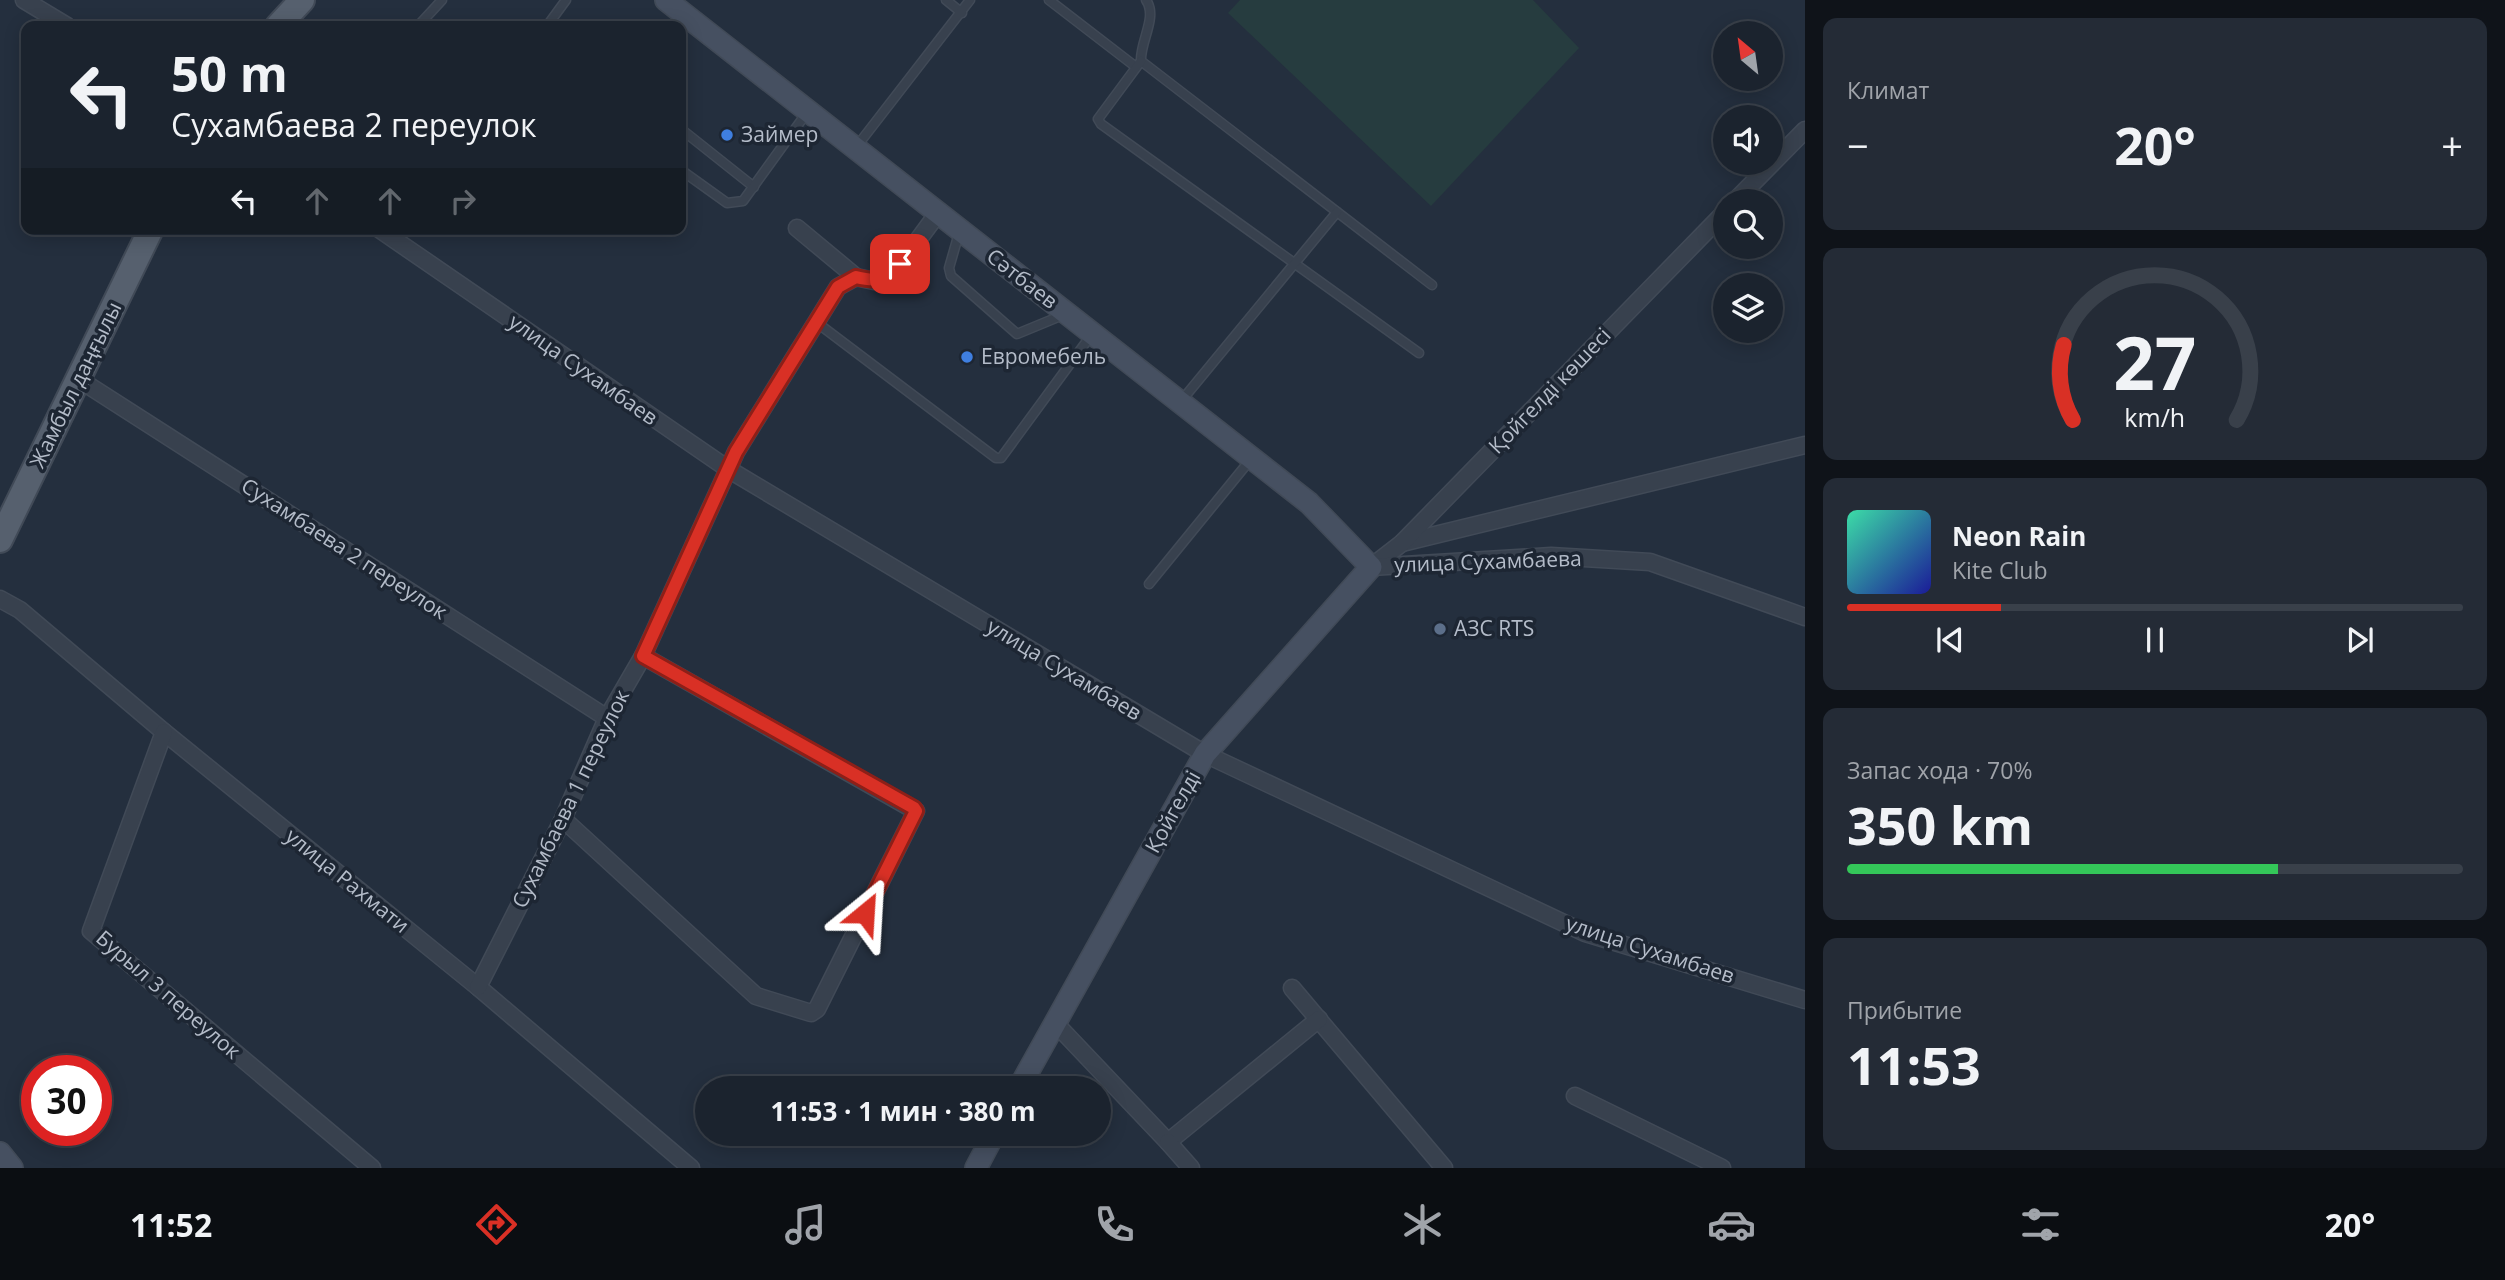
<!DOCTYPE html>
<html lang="ru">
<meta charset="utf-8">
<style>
body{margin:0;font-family:"Open Sans",sans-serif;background:#242b36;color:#f1f3f6;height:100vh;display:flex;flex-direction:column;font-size:26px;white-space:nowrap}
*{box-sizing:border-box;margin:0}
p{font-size:23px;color:#a0a4aa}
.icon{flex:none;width:38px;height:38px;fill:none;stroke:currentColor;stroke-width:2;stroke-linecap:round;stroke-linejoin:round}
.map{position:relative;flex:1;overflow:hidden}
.drawer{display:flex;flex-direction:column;gap:18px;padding:18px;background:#0f1319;width:700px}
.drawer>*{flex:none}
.guide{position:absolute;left:21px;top:21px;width:665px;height:214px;border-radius:14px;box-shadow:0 4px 18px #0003,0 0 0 2px #39404a;background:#1b232e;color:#f1f3f6;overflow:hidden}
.needle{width:46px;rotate:331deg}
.buttons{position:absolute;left:1713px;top:21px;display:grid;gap:14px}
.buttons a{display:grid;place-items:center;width:70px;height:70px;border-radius:50%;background:#1b232e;box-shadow:0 4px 18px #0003,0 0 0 2px #39404a;font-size:35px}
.speed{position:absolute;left:21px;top:1055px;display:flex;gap:14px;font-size:35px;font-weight:700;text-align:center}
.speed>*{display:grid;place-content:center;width:91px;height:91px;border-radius:50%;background:#1b232e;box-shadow:0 4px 18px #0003,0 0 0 2px #39404a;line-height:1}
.speed .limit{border:10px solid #d22;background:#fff;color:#111}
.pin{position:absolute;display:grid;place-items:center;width:60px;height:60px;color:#fff;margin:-30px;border-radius:14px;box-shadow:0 4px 10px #0006}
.me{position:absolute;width:77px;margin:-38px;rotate:27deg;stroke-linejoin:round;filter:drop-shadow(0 0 5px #0008)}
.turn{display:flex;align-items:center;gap:24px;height:147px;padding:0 35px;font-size:32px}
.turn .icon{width:91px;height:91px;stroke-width:2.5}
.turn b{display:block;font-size:49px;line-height:60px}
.lanes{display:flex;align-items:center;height:66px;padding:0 35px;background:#0003;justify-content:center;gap:35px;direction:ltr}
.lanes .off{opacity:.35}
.big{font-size:52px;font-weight:700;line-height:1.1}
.drawer .widget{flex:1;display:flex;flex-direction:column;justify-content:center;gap:10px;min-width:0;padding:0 24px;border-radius:14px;background:#242b36}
.drawer .dial{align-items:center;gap:0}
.dial svg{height:182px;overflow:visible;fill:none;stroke:#39404a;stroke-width:7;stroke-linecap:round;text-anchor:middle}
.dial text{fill:#f1f3f6;stroke:none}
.song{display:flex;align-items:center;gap:21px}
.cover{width:84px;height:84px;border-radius:10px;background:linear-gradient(135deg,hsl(160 70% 55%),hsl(240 70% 35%))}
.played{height:7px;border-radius:4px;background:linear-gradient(90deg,#d93025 25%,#39404a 25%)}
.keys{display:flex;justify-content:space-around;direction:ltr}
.heat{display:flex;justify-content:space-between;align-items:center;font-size:38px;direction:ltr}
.charge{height:10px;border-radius:5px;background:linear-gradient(90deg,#34c759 70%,#39404a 0)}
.trip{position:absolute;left:695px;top:1076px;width:416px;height:70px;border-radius:35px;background:#1b232e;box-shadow:0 4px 18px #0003,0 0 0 2px #39404a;font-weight:700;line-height:70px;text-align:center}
.tab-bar{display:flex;height:112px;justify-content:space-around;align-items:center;background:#0b0e12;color:#a0a4aa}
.tab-bar .icon{width:49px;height:49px}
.tab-bar .current{color:#d93025}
.tab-bar b{font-size:32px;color:#f1f3f6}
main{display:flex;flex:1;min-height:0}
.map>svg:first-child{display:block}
.pitch{fill:#263c3f}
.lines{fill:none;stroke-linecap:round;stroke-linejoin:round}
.lane-casing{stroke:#414a57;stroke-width:11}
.street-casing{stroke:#414a57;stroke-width:19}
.secondary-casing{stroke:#414a57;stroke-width:24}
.primary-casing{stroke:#414a57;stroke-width:28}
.lane{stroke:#38414e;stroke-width:8}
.street{stroke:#38414e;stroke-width:16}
.secondary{stroke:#465061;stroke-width:21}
.primary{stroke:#56606e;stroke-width:24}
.route-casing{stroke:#8d1f18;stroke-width:18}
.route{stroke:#d93025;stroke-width:12}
.shop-dot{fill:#3f7fe0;stroke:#1d2633;stroke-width:2.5}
.service-dot{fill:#5c6f8a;stroke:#1d2633;stroke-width:2.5}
.labels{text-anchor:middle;stroke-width:7;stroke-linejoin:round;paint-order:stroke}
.poi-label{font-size:21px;fill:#b4bcc9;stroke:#1d2633;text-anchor:start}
.street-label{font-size:21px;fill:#b4bcc9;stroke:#1d2633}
</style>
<main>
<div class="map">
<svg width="1805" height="1168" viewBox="0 0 1805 1168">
<rect width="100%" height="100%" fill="#242f3e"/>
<polygon class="pitch" points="1240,0 1533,0 1579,48 1431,206 1228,13"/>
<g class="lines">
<defs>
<g id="lane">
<polyline points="946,0 962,13"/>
<polyline points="1049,0 1136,67"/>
<path d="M 1146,0 C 1158,17 1140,41 1141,61 L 1432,285"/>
<polyline points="418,26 442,0"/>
<polyline points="547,26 566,0"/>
<polyline points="1141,61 1098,119 1101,124 1419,353"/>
<polyline points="681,129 754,187"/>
<polyline points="857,146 970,0"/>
<polyline points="681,170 727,203 743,201 808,111"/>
<polyline points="959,233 949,268 951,276 1017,334 1063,315"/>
<polyline points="816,322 996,458 1001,458 1092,334"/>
<polyline points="1182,400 1337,212"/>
<polyline points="1149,584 1251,459"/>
</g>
<g id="street">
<polyline points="24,0 67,26"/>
<polyline points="1735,201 1805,130"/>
<polyline points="797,228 856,277"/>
<polyline points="379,229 728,469 1205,754 1585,933 1805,1000"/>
<polyline points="80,380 607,718"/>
<polyline points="1402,543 1805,445"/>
<polyline points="1371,567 1402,543 1726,211"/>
<polyline points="1371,567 1551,556 1650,562 1805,617"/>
<polyline points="0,599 20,610 164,732 478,987 691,1168"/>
<polyline points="164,732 91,931 372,1168"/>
<polyline points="563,819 756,996 811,1013 817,1009 916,811 643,656"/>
<polyline points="478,987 563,819 607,718 643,656 736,452 838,287 856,277 874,281 893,274 938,213"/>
<polyline points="1292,988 1444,1168"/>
<polyline points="1055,1023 1168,1142 1319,1019"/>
<polyline points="1575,1096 1722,1168"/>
<polyline points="1168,1142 1191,1168"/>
</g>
<g id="secondary">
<polyline points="666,0 1309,503 1371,567 1205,754 1019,1088"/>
<polyline points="0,1153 12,1168"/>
<polyline points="976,1168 994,1134"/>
</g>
<g id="primary">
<polyline points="278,26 302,0"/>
<polyline points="0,540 151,229"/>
</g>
</defs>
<use href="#lane" class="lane-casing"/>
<use href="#street" class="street-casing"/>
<use href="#secondary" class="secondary-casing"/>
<use href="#primary" class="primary-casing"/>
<use href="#lane" class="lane"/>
<use href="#street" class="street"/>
<use href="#secondary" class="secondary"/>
<use href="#primary" class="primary"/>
</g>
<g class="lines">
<defs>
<path id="route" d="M 865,913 L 916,811 L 914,808 L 643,656 L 736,452 L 838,287 L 856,277 C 876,282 886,281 900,264"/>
</defs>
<use href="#route" class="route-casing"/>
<use href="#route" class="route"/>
</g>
<g class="shop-dot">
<circle cx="727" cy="135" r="7"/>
<circle cx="967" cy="357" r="7"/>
</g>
<circle class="service-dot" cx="1440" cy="629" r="7"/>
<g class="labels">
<g class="poi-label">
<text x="741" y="142">Займер</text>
<text x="981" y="364">Евромебель</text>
<text x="1454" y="636">АЗС RTS</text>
</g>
<g class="street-label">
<text transform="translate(1022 279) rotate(38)" y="7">Сәтбаев</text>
<text transform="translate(583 370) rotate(35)" y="7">улица Сухамбаев</text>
<text transform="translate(76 385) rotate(-64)" y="7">Жамбыл даңғылы</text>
<text transform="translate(1550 391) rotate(-46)" y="7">Қойгелді көшесі</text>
<text transform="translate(344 549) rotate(33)" y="7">Сухамбаева 2 переулок</text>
<text transform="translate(1488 562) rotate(-2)" y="7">улица Сухамбаева</text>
<text transform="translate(1064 670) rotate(31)" y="7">улица Сухамбаев</text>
<text transform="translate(571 799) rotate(-64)" y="7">Сухамбаева 1 переулок</text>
<text transform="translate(1173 812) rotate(-61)" y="7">Қойгелді</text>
<text transform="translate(347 881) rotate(39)" y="7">улица Рахмати</text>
<text transform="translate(1650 950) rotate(18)" y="7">улица Сухамбаев</text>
<text transform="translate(168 995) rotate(41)" y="7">Бурыл 3 переулок</text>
</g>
</g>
</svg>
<div class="buttons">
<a><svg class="needle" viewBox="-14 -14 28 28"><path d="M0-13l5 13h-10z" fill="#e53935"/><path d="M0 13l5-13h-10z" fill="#a0a4aa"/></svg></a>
<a><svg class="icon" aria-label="sound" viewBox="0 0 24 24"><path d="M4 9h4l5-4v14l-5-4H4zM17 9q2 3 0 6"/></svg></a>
<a><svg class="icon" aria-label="search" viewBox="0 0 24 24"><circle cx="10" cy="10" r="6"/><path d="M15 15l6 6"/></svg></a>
<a><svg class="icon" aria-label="layers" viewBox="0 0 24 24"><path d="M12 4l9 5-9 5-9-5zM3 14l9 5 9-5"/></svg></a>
</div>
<div class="speed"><div class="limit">30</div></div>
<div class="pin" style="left:900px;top:264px;background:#d93025"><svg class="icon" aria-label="arrive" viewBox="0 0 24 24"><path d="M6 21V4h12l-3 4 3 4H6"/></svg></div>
<svg class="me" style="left:865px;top:913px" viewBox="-20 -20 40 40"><path d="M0-17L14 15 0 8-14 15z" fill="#d93025" stroke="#fff" stroke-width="4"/></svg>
<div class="trip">11:53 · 1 мин · 380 m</div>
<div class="guide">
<div class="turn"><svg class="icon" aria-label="left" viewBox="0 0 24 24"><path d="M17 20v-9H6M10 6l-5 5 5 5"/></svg><div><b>50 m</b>Сухамбаева 2 переулок</div></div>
<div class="lanes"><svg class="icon" aria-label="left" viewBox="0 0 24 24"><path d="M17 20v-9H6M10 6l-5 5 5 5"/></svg><svg class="icon off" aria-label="ahead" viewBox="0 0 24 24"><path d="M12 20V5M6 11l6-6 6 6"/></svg><svg class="icon off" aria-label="ahead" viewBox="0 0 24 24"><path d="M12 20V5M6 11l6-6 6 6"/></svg><svg class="icon off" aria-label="right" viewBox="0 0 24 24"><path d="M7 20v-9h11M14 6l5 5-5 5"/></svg></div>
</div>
</div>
<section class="drawer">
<div class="widget"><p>Климат</p>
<div class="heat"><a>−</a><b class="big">20°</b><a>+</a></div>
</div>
<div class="widget dial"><svg viewBox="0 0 100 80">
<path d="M14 69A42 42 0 1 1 86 69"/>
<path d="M14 69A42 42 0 0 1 10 36" stroke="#d93025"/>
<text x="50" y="56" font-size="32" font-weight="700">27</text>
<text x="50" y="72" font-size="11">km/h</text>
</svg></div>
<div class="widget">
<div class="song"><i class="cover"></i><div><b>Neon Rain</b><p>Kite Club</p></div></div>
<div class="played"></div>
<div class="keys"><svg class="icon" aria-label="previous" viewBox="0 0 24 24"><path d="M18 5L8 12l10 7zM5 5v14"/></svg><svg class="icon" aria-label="pause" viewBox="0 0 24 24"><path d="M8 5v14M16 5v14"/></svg><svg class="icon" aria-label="next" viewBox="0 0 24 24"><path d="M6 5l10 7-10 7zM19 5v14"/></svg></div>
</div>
<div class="widget"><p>Запас хода · 70%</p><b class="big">350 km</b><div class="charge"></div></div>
<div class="widget"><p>Прибытие</p><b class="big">11:53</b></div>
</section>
</main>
<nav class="tab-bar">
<b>11:52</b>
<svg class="icon current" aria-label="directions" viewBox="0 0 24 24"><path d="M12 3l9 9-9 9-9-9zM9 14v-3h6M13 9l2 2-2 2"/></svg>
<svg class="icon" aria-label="music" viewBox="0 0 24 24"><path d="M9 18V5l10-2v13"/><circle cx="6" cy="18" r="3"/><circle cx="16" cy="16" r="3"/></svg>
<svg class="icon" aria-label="phone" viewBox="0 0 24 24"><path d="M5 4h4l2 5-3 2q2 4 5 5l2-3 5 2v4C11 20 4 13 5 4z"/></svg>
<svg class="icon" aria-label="climate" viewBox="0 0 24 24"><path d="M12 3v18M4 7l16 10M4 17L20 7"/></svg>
<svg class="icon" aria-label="car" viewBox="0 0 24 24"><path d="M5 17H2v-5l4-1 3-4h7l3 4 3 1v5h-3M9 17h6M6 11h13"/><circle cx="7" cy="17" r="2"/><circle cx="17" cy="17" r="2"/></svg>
<svg class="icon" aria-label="filters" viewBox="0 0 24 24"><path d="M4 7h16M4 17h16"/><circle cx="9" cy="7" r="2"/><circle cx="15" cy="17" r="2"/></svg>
<b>20°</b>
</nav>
